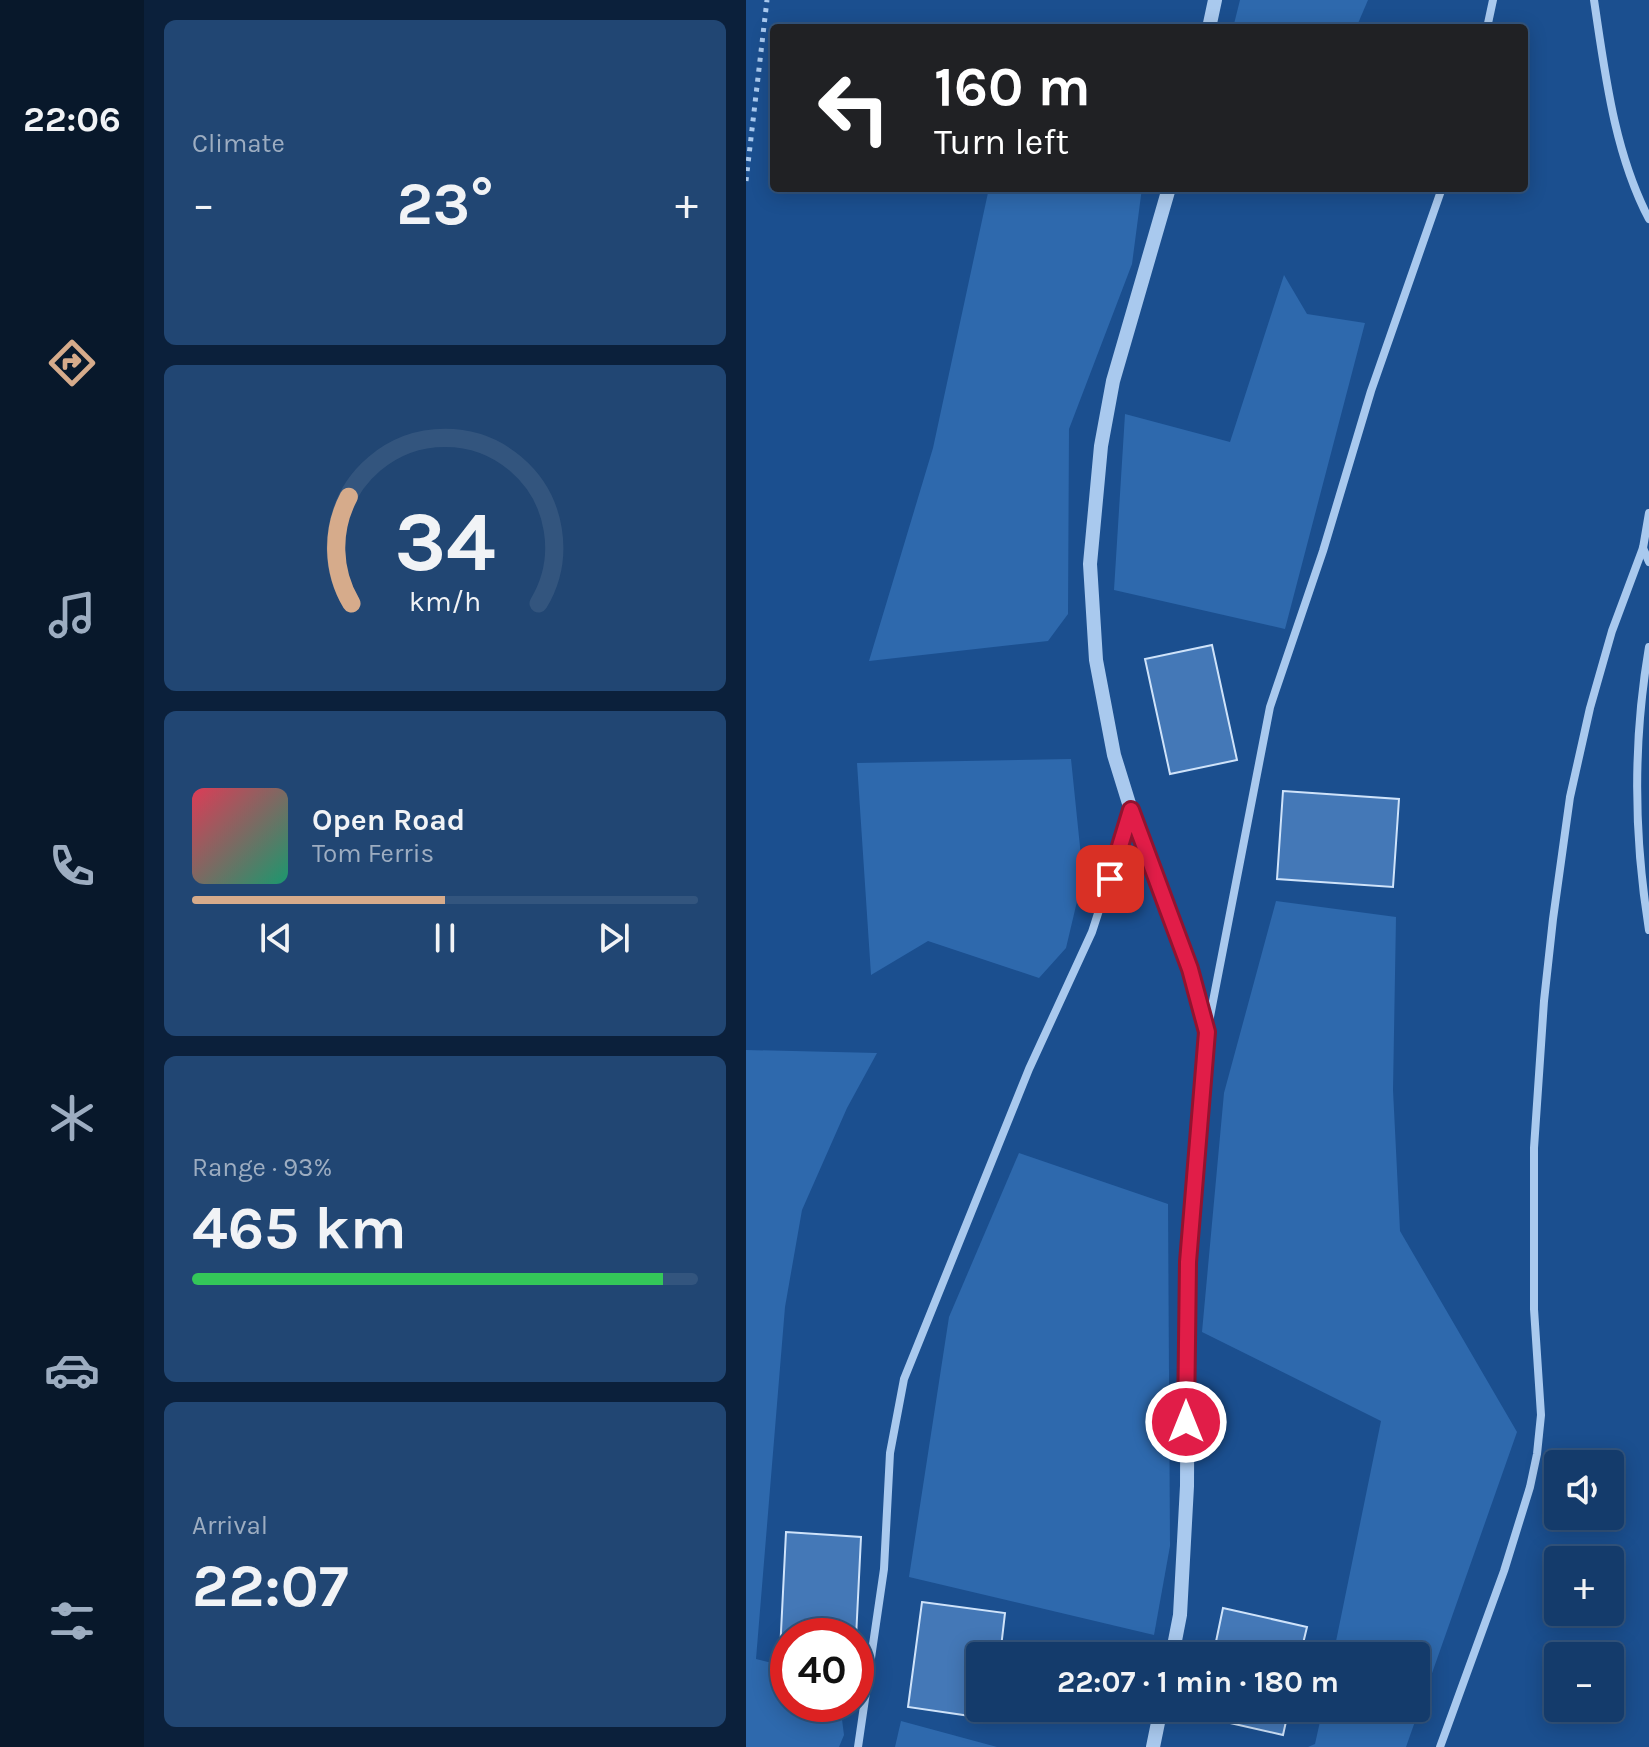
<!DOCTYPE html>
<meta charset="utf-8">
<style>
body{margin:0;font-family:Karla,sans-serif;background:#214673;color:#f1f3f6;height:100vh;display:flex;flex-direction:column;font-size:30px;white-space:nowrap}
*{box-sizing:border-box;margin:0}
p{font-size:26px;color:#9dadc1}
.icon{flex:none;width:44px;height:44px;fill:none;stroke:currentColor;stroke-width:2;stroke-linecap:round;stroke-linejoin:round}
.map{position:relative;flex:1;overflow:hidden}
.panel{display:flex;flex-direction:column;gap:20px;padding:20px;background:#0b203b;width:602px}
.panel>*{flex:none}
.hud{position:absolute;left:24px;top:24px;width:758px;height:168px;border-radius:8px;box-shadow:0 4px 20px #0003,0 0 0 2px #33557e;background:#202124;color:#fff;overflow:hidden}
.buttons{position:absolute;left:798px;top:1450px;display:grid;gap:16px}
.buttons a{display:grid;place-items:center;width:80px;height:80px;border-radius:8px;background:#143b6b;box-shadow:0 4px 20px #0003,0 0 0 2px #33557e;font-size:40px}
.speed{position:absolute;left:24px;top:1618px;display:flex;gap:16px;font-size:40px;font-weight:700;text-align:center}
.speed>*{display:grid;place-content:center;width:104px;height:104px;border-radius:50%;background:#143b6b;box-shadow:0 4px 20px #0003,0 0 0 2px #33557e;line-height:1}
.speed .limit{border:12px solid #d22;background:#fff;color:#111}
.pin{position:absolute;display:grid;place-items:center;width:68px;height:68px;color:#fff;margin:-34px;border-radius:16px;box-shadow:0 4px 12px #0006}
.me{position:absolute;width:88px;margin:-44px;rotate:0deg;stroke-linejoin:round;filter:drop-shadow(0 0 6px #0008)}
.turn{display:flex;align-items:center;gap:28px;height:168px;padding:0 32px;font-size:36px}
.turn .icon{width:104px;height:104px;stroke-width:2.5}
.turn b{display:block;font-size:56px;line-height:68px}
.big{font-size:60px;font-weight:700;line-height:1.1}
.panel .card{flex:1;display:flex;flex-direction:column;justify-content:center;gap:12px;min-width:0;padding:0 28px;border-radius:12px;background:#214673}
.panel .dial{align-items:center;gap:0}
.dial svg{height:208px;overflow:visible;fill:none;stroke:#33557e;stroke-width:7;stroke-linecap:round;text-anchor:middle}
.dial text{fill:#f1f3f6;stroke:none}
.song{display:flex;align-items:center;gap:24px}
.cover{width:96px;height:96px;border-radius:12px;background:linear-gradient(135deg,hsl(350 70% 55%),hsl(160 70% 35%))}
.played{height:8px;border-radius:4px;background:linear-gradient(90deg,#d6ab8b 50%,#33557e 50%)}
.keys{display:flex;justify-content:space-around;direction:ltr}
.heat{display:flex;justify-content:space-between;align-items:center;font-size:44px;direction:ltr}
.charge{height:12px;border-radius:6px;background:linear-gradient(90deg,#34c759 93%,#33557e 0)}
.trip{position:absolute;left:220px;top:1642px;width:464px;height:80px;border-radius:8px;background:#143b6b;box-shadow:0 4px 20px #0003,0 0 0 2px #33557e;font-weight:700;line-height:80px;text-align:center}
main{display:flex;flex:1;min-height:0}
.menu{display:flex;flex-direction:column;width:144px;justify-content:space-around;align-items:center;background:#08182b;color:#9dadc1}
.menu .icon{width:56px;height:56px}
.menu .current{color:#d6ab8b}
.menu b{font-size:36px;color:#f1f3f6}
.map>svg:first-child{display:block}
.green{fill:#2e69ad}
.building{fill:#4478b7;stroke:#cfe3fa;stroke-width:2}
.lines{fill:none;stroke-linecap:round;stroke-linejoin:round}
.path{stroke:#a9c9ee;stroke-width:5;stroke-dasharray:4 6;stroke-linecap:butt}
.minor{stroke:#a9c9ee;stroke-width:8}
.tertiary{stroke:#a9c9ee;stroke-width:14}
.route-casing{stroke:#92132f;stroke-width:20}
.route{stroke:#e11d48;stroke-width:14}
</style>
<main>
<nav class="menu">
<b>22:06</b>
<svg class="icon current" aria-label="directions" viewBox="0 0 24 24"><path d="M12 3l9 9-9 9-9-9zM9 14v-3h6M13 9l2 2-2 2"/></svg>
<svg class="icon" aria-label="music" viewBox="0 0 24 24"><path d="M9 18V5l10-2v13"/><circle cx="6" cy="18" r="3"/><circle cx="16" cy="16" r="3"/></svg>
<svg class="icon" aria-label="phone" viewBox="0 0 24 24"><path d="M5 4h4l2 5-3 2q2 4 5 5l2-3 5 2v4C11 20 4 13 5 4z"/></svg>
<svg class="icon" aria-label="climate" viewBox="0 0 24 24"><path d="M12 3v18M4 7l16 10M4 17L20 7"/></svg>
<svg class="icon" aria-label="car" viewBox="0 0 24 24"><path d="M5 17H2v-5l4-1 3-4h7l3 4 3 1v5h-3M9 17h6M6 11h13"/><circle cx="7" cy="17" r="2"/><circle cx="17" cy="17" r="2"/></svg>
<svg class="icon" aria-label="filters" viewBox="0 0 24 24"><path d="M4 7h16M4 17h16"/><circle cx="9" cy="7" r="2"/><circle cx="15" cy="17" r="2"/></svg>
</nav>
<section class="panel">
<div class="card"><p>Climate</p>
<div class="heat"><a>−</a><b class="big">23°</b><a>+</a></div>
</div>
<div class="card dial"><svg viewBox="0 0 100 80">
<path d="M14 69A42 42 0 1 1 86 69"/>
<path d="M14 69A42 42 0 0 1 13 28" stroke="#d6ab8b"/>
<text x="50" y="56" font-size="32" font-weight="700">34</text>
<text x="50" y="72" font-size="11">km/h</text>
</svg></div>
<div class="card">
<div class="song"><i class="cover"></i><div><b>Open Road</b><p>Tom Ferris</p></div></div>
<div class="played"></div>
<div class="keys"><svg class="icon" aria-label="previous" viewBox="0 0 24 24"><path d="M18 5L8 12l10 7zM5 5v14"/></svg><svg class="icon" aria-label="pause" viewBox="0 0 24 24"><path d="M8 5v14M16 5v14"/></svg><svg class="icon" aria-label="next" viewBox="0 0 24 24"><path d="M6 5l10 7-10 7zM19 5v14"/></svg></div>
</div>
<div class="card"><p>Range · 93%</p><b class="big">465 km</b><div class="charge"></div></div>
<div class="card"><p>Arrival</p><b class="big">22:07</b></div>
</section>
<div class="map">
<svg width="903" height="1747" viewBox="0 0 903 1747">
<rect width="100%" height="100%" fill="#1b4f8f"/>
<g class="green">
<polygon points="494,0 622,0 610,28 487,28"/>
<polygon points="243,188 396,188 386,264 323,429 322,614 302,641 123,661 187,448"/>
<polygon points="538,275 561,314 619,323 539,629 368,590 379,414 484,442"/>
<polygon points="325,759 337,876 320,948 293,978 182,941 125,975 111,763"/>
<polygon points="530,901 650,917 647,1090 654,1231 771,1432 660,1747 562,1747 569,1744 577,1708 670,1708 670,1656 587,1656 635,1421 456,1332 478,1093"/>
<polygon points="0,1050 131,1053 101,1108 56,1210 39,1307 10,1659 42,1667 42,1704 94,1704 98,1735 93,1747 0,1747"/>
<polygon points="273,1153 422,1204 424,1546 408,1635 163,1577 203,1317"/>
<polygon points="155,1721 251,1747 149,1747"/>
</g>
<g class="building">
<polygon points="466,645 491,760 424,774 399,659"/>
<polygon points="537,791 653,799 647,887 531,879"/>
<polygon points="40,1532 115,1537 110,1638 110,1636 42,1636 42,1652 34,1652"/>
<polygon points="176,1602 259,1613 254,1656 234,1656 234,1708 246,1708 245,1719 162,1707"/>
<polygon points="477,1608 561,1627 554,1656 467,1656"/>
<polygon points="455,1708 543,1708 537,1735 453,1716"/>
</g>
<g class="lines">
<polyline class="path" points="0,181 21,0"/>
<g class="minor">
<path d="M 848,0 C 859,73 868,152 903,219"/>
<polyline points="741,28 747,0"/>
<polyline points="897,548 903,562"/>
<path d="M 903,647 C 887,740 888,838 903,930"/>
<polyline points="462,1027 524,707 577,551 625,391 696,188"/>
<polyline points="112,1747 138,1569 144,1453 158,1379 283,1069 346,932 385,811"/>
<polyline points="694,1747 758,1571 784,1487 791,1454 795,1415 788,1309 788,1148 798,1001 807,919 824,797 844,708 866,631 897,548 903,513"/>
</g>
<g class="tertiary">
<polyline points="463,28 469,0"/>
<polyline points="423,188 367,381 355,446 344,564 350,660 368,755 385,810 444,969 461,1032 442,1262 441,1486 434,1615 426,1656"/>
<polyline points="407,1747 415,1708"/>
</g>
</g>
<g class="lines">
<defs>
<polyline id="route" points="364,879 385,810 444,969 461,1032 442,1262 440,1422"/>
</defs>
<use href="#route" class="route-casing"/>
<use href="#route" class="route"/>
</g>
</svg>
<div class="buttons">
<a><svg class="icon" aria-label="sound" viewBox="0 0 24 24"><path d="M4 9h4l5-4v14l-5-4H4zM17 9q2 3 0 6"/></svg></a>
<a>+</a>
<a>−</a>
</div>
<div class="speed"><div class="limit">40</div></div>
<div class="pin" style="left:364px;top:879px;background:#d93025"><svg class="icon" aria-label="arrive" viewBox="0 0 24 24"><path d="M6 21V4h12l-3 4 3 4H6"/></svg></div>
<svg class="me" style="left:440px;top:1422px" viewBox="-20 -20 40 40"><circle r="17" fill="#e11d48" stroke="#fff" stroke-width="3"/><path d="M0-11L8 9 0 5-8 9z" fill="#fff"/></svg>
<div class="trip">22:07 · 1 min · 180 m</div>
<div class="hud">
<div class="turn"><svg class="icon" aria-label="left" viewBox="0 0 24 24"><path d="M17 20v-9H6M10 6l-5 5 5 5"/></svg><div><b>160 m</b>Turn left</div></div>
</div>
</div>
</main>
